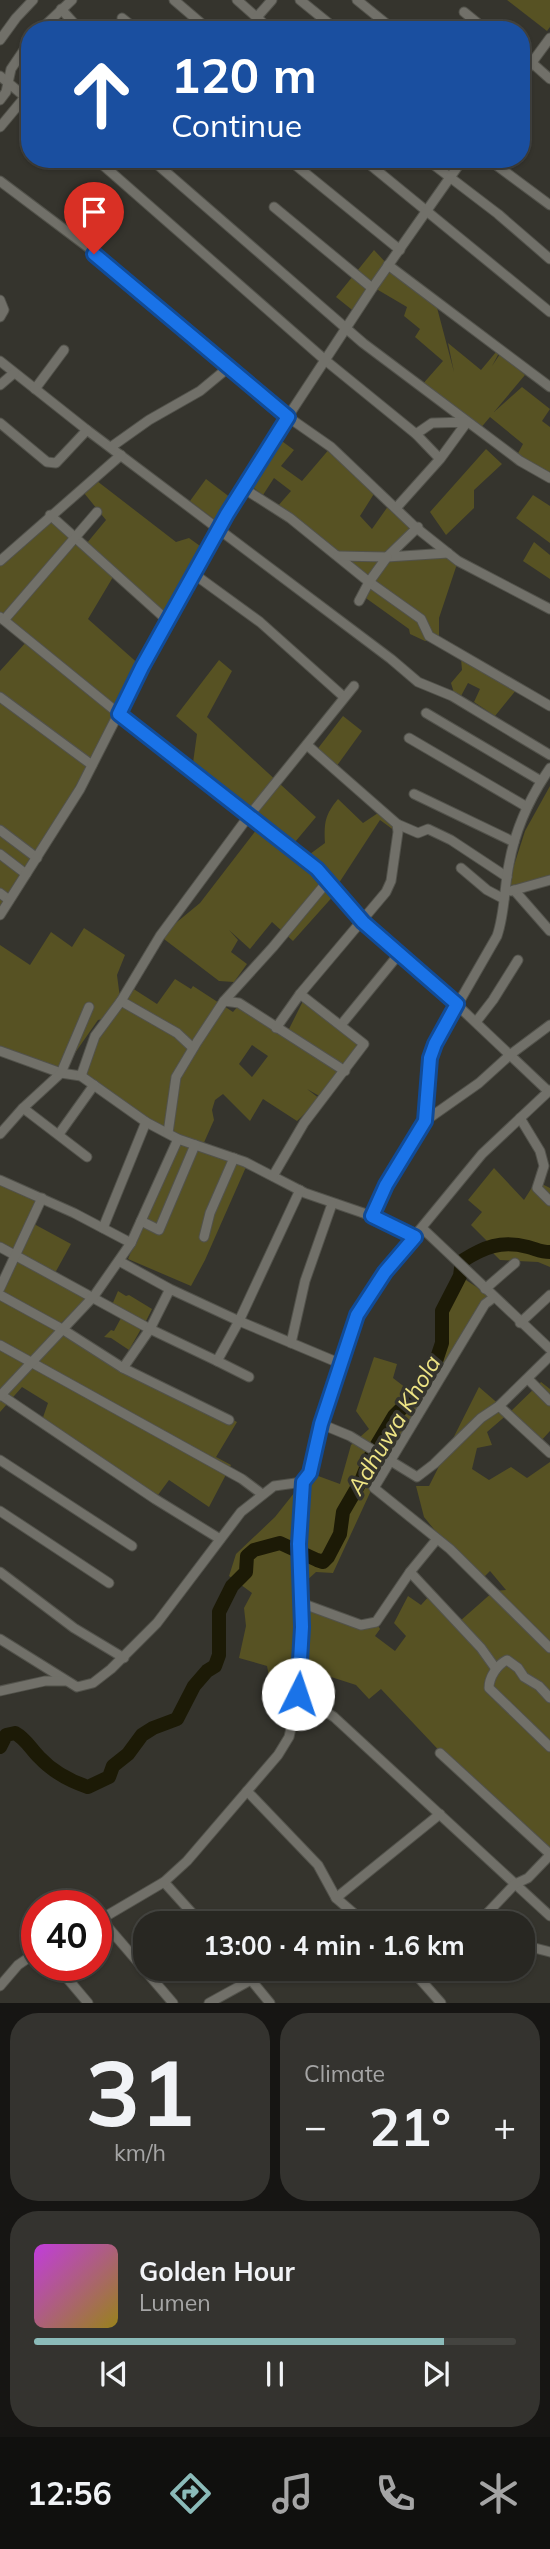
<!DOCTYPE html>
<meta charset="utf-8">
<style>
body{margin:0;font-family:Mulish,sans-serif;background:#34332f;color:#f1f3f6;height:100vh;display:flex;flex-direction:column;font-size:26px;white-space:nowrap}
*{box-sizing:border-box;margin:0}
p{font-size:23px;color:#a5a5a5}
.icon{flex:none;width:38px;height:38px;fill:none;stroke:currentColor;stroke-width:2;stroke-linecap:round;stroke-linejoin:round}
.map{position:relative;height:2003px;overflow:hidden}
.panel{display:flex;flex-direction:column;gap:10px;padding:10px;background:#161513;flex:1}
.panel>*{flex:none}
.hud{position:absolute;left:21px;top:21px;width:509px;height:147px;border-radius:28px;box-shadow:0 2px 5px #0004,0 0 0 2px #444440;background:#1a4fa0;color:#fff;overflow:hidden}
.speed{position:absolute;left:21px;top:1890px;display:flex;gap:14px;font-size:35px;font-weight:700;text-align:center}
.speed>*{display:grid;place-content:center;width:91px;height:91px;border-radius:50%;background:#282722;box-shadow:0 2px 5px #0004,0 0 0 2px #444440;line-height:1}
.speed .limit{border:10px solid #d22;background:#fff;color:#111}
.pin{position:absolute;display:grid;place-items:center;width:60px;height:60px;color:#fff;margin:-72px -30px;border-radius:50% 50% 50% 0;rotate:-45deg;box-shadow:0 0 7px #0007}
.pin .icon{rotate:45deg}
.me{position:absolute;width:77px;margin:-38px;rotate:4deg;stroke-linejoin:round;filter:drop-shadow(0 0 5px #0008)}
.turn{display:flex;align-items:center;gap:24px;height:147px;padding:0 35px;font-size:32px}
.turn .icon{width:91px;height:91px;stroke-width:2.5}
.turn b{display:block;font-size:49px;line-height:60px}
.big{font-size:52px;font-weight:700;line-height:1.1}
.panel .card{flex:1;display:flex;flex-direction:column;justify-content:center;gap:10px;min-width:0;padding:0 24px;border-radius:28px;background:#34332f}
.panel .dial{align-items:center;gap:0}
.dial b{font-size:91px;line-height:1}
.song{display:flex;align-items:center;gap:21px}
.cover{width:84px;height:84px;border-radius:10px;background:linear-gradient(135deg,hsl(290 70% 55%),hsl(50 70% 35%))}
.played{height:7px;border-radius:4px;background:linear-gradient(90deg,#8bbbb9 85%,#444440 85%)}
.keys{display:flex;justify-content:space-around;direction:ltr}
.heat{display:flex;justify-content:space-between;align-items:center;font-size:38px;direction:ltr}
.panel .tiles{flex:1;display:grid;gap:10px;grid-template-columns:1fr 1fr}
.card:last-child{grid-column:span 2}
.trip{position:absolute;left:133px;top:1911px;width:402px;height:70px;border-radius:28px;background:#282722;box-shadow:0 2px 5px #0004,0 0 0 2px #444440;font-weight:700;line-height:70px;text-align:center}
.dock{display:flex;height:112px;justify-content:space-around;align-items:center;background:#10100e;color:#a5a5a5}
.dock .icon{width:49px;height:49px}
.dock .active{color:#8bbbb9}
.dock b{font-size:32px;color:#f1f3f6}
.map>svg:first-child{display:block}
.green{fill:#575223;fill-rule:evenodd}
.lines{fill:none;stroke-linecap:round;stroke-linejoin:round}
.river{stroke:#1c1a06;stroke-width:14}
.minor-casing{stroke:#52524b;stroke-width:11}
.minor{stroke:#717069;stroke-width:9}
.route-casing{stroke:#114b97;stroke-width:18}
.route{stroke:#1a73e8;stroke-width:12}
.labels{text-anchor:middle;stroke-width:7;stroke-linejoin:round;paint-order:stroke}
.water-label{font-size:23px;font-style:italic;fill:#eee484;stroke:#35342d}
</style>
<div class="map">
<svg width="550" height="2003" viewBox="0 0 550 2003">
<rect width="100%" height="100%" fill="#35342d"/>
<g class="green">
<polygon points="507,0 550,0 550,27 547,31"/>
<polygon points="374,250 388,265 435,300 454,372 448,343 481,370 496,352 499,353 492,366 500,354 525,375 494,412 522,387 550,409 542,421 550,427 550,472 542,468 539,472 516,457 523,444 490,417 479,430 421,386 443,361 415,337 420,329 404,316 407,307 373,287 356,313 336,297"/>
<polygon points="275,436 294,450 281,466 302,481 331,447 377,489 360,516 372,529 391,502 416,528 391,555 446,556 458,561 439,618 439,640 425,641 410,634 409,629 363,596 372,582 277,507 291,491 274,478 263,495 246,482"/>
<polygon points="486,449 502,464 474,490 474,508 446,535 430,512"/>
<polygon points="206,479 231,498 218,522 190,501"/>
<polygon points="97,481 176,542 189,538 207,551 169,616 113,577 88,619 142,667 36,857 0,913 0,671 28,640 0,616 0,563 49,519 82,549 106,520 84,493"/>
<polygon points="533,495 550,506 550,543 516,518"/>
<polygon points="534,542 550,555 550,579 523,561"/>
<polygon points="461,659 517,689 495,716 474,702 480,689 468,683 461,696 454,693 451,683 462,670"/>
<polygon points="219,660 232,671 207,717 316,817 290,848 268,833 336,893 293,941 272,922 250,949 229,930 238,940 231,952 247,964 234,982 219,981 160,936 200,903 260,825 192,770 197,734 176,716"/>
<polygon points="343,716 362,731 336,767 316,751"/>
<polygon points="550,786 550,877 510,888 509,881 525,831"/>
<path d="M 338,799 L 363,823 L 381,811 L 397,824 L 395,831 L 380,820 L 337,886 L 317,869 L 310,854 L 325,843 C 324,822 325,815 338,799 Z"/>
<path d="M 84,928 L 125,955 L 117,975 L 120,998 L 129,986 L 157,1004 L 175,979 L 191,989 L 193,986 L 233,1012 L 239,1005 L 306,1052 L 342,1072 L 321,1097 L 307,1089 L 320,1099 L 297,1121 L 263,1099 L 250,1121 L 223,1094 L 215,1100 L 212,1110 L 214,1120 L 202,1147 L 246,1167 L 205,1260 L 191,1286 L 128,1259 L 178,1139 L 81,1076 L 107,1018 L 98,1020 L 61,1073 L 0,1051 L 0,945 L 30,965 L 51,932 L 72,947 ZM 252,1045 L 268,1056 L 252,1077 L 239,1064 Z"/>
<polygon points="303,1001 362,1046 344,1070 288,1031"/>
<polygon points="494,1168 524,1200 536,1181 550,1188 550,1267 538,1262 500,1260 484,1244 487,1241 471,1225 482,1212 468,1200"/>
<polygon points="0,1180 42,1198 13,1250 0,1242"/>
<polygon points="34,1224 71,1244 55,1273 20,1255"/>
<polygon points="16,1260 87,1298 59,1325 69,1335 237,1422 216,1457 231,1465 209,1507 169,1480 155,1499 41,1423 48,1403 22,1387 0,1412 0,1289"/>
<polygon points="460,1276 493,1298 392,1461 386,1458 333,1573 316,1572 304,1583 301,1603 361,1625 376,1622 380,1629 375,1636 395,1651 406,1636 394,1623 408,1596 421,1605 430,1595 460,1621 494,1591 506,1590 490,1571 484,1577 450,1549 424,1517 416,1486 429,1486 479,1387 509,1413 541,1382 550,1389 550,1431 540,1442 509,1413 487,1432 492,1445 477,1448 472,1469 489,1480 511,1467 527,1478 550,1462 550,1854 449,1761 381,1689 369,1699 356,1685 300,1667 292,1707 275,1706 267,1666 239,1658 246,1626 244,1608 252,1593 229,1576 236,1554 275,1517 310,1473 340,1484 351,1445 369,1429 356,1411 374,1357 397,1364 393,1378 415,1395 434,1367 450,1296"/>
<polygon points="118,1291 126,1296 129,1295 152,1309 145,1323 112,1305"/>
<polygon points="121,1318 141,1329 129,1350 111,1338 104,1337 111,1330 114,1331"/>
</g>
<g class="lines">
<path class="river" d="M 0,1747 L 6,1735 L 15,1733 C 26,1739 30,1748 39,1757 C 52,1771 70,1781 88,1787 L 109,1777 L 113,1766 L 128,1754 L 142,1735 L 153,1728 L 177,1719 L 194,1686 L 207,1671 L 215,1666 L 219,1655 L 219,1612 L 232,1586 L 246,1572 L 247,1556 L 254,1550 L 280,1543 L 317,1560 L 323,1562 L 328,1557 L 340,1534 L 343,1512 L 361,1481 L 372,1453 L 394,1416 L 415,1395 L 434,1367 L 442,1343 L 442,1311 L 460,1276 L 462,1261 C 484,1247 501,1240 528,1247 C 536,1249 541,1252 550,1252"/>
<defs>
<g id="minor">
<polyline points="174,0 209,30"/>
<polyline points="237,0 271,30"/>
<polyline points="300,0 337,30"/>
<polyline points="357,0 394,30"/>
<polyline points="61,9 80,30"/>
<polyline points="464,12 486,30"/>
<polyline points="257,17 272,0"/>
<polyline points="122,18 137,30"/>
<polyline points="40,30 72,0"/>
<polyline points="0,40 16,18 33,0"/>
<polyline points="531,62 550,79"/>
<polyline points="0,76 30,101"/>
<polyline points="522,76 550,38"/>
<polyline points="0,100 6,92 11,69 30,41"/>
<polyline points="0,127 25,97"/>
<polyline points="96,159 325,360 416,434"/>
<polyline points="151,159 363,343 520,461 550,478"/>
<polyline points="288,159 400,250"/>
<polyline points="363,159 550,312"/>
<polyline points="426,159 498,214 550,259"/>
<polyline points="488,159 550,205"/>
<polyline points="0,181 89,248 288,417 331,447 414,526 458,561 550,609"/>
<polyline points="274,207 372,288"/>
<polyline points="388,265 550,387"/>
<polyline points="0,300 4,310 0,317"/>
<polyline points="0,361 87,430 391,659 418,682 452,696 550,755"/>
<polyline points="0,385 14,373"/>
<polyline points="35,389 64,350"/>
<polyline points="0,423 47,462 56,463 87,430"/>
<polyline points="111,447 149,420 200,391 229,367"/>
<polyline points="243,488 290,518 369,582 421,619 429,636 550,706"/>
<polyline points="397,507 440,459 467,422 432,423 416,434 440,459"/>
<polyline points="50,515 168,621"/>
<polyline points="418,527 387,557 448,553"/>
<polyline points="338,556 387,557"/>
<polyline points="0,561 121,455"/>
<polyline points="194,574 260,622 344,697"/>
<polyline points="359,601 369,582 387,557"/>
<polyline points="0,617 177,761 192,770 317,869 363,922 435,984 548,1091"/>
<polyline points="4,620 97,512"/>
<polyline points="0,697 92,765"/>
<polyline points="426,713 541,781"/>
<polyline points="409,738 527,807"/>
<polyline points="414,794 514,842"/>
<polyline points="397,824 418,833 428,829 451,840 507,877"/>
<polyline points="0,830 37,858"/>
<polyline points="0,854 26,874"/>
<polyline points="461,868 487,890 504,899"/>
<polyline points="514,890 550,931"/>
<polyline points="511,891 550,880"/>
<polyline points="0,893 9,900"/>
<polyline points="0,915 80,789 142,667 264,453 373,287 463,159"/>
<polyline points="121,1001 177,1033 193,1048"/>
<polyline points="224,1001 239,1003 345,1071"/>
<polyline points="476,1022 493,1000 518,960"/>
<polyline points="341,1025 399,954"/>
<polyline points="276,1028 300,994 386,892 391,881 398,832 397,824 307,745"/>
<polyline points="0,1051 61,1073 81,1076 146,1122 178,1139 245,1162 305,1193 372,1216 415,1236"/>
<polyline points="81,1076 95,1036 121,1001 160,936 248,817 354,686"/>
<polyline points="23,1108 87,1157"/>
<polyline points="520,1118 540,1151 544,1166 537,1188 550,1201"/>
<polyline points="425,1121 479,1083 511,1054 550,1025"/>
<polyline points="168,1133 176,1077 197,1042 224,1001 273,947 327,882"/>
<polyline points="0,1134 23,1108 61,1073 89,1007"/>
<polyline points="59,1134 94,1085"/>
<polyline points="273,1176 304,1123 364,1044 300,994"/>
<polyline points="0,1180 74,1213 131,1243"/>
<polyline points="300,1190 239,1321 339,1363"/>
<path d="M 372,1216 L 386,1185 L 425,1121 L 427,1078 L 430,1058 L 435,1044 L 497,936 C 505,913 504,888 509,864 C 515,830 530,797 550,768"/>
<polyline points="141,1221 159,1230 195,1145"/>
<polyline points="103,1228 146,1122"/>
<polyline points="422,1228 550,1349"/>
<polyline points="204,1237 210,1213 234,1158"/>
<polyline points="0,1247 150,1329 123,1368"/>
<polyline points="119,1261 170,1289 239,1321 217,1361 150,1329 170,1289"/>
<polyline points="0,1288 42,1198"/>
<polyline points="485,1289 515,1263"/>
<polyline points="0,1295 62,1329 123,1368 229,1420"/>
<polyline points="493,1298 485,1304 374,1488 450,1549 550,1648"/>
<polyline points="520,1323 550,1295"/>
<polyline points="291,1343 305,1281 332,1204"/>
<polyline points="0,1345 242,1479 262,1494"/>
<polyline points="217,1361 249,1377"/>
<polyline points="528,1379 550,1401"/>
<polyline points="1,1395 155,1499 220,1539"/>
<polyline points="0,1396 94,1296 131,1243 178,1139"/>
<polyline points="499,1406 550,1453"/>
<polyline points="321,1424 350,1436 417,1477 434,1464 481,1418 499,1406 550,1356"/>
<polyline points="0,1460 132,1546"/>
<polyline points="0,1511 109,1583"/>
<polyline points="0,1572 74,1628 124,1658"/>
<polyline points="410,1572 481,1648 496,1669"/>
<polyline points="301,1603 361,1625 376,1622 410,1572 437,1539"/>
<polyline points="0,1639 77,1687 93,1683 111,1669 157,1623 241,1512 274,1486 303,1482"/>
<polyline points="0,1691 45,1681 65,1681"/>
<polyline points="298,1694 334,1717 550,1916"/>
<path d="M 550,1698 L 539,1686 L 524,1677 L 518,1668 L 507,1660 C 497,1665 489,1677 489,1688 L 550,1747"/>
<polyline points="440,1753 550,1854"/>
<polyline points="247,1791 318,1865 336,1898 365,1923"/>
<polyline points="164,1882 201,1923"/>
<polyline points="336,1898 440,1814"/>
<polyline points="101,1919 173,2003"/>
<polyline points="96,1922 164,1882 187,1861 278,1755 289,1737 298,1697 302,1627 299,1543 303,1482 310,1473 321,1424 357,1316 385,1272 482,1154 550,1090"/>
<polyline points="478,1923 515,1884 528,1878 550,1855"/>
<polyline points="523,1945 550,1952"/>
<polyline points="56,1965 88,2003"/>
<polyline points="242,1969 270,2003"/>
<polyline points="411,1969 441,2003"/>
<polyline points="0,1986 18,1965 37,1952"/>
<polyline points="209,2003 271,1969"/>
</g>
</defs>
<use href="#minor" class="minor-casing"/>
<use href="#minor" class="minor"/>
</g>
<g class="lines">
<defs>
<polyline id="route" points="94,254 288,417 227,514 142,667 119,714 317,869 363,922 457,1004 435,1044 430,1058 425,1121 386,1185 372,1216 415,1237 385,1272 357,1315 321,1424 310,1473 303,1482 299,1544 302,1627 298,1694"/>
</defs>
<use href="#route" class="route-casing"/>
<use href="#route" class="route"/>
</g>
<g class="labels">
<g class="water-label">
<text transform="translate(394 1425) rotate(-59)" y="8">Adhuwa Khola</text>
</g>
</g>
</svg>
<div class="speed"><div class="limit">40</div></div>
<div class="pin" style="left:94px;top:254px;background:#d93025"><svg class="icon" aria-label="arrive" viewBox="0 0 24 24"><path d="M6 21V4h12l-3 4 3 4H6"/></svg></div>
<svg class="me" style="left:298px;top:1694px" viewBox="-20 -20 40 40"><circle r="19" fill="#fff"/><path d="M0-13L10 11 0 6-10 11z" fill="#1a73e8"/></svg>
<div class="trip">13:00 · 4 min · 1.6 km</div>
<div class="hud">
<div class="turn"><svg class="icon" aria-label="ahead" viewBox="0 0 24 24"><path d="M12 20V5M6 11l6-6 6 6"/></svg><div><b>120 m</b>Continue</div></div>
</div>
</div>
<section class="panel">
<div class="tiles">
<div class="card dial"><b>31</b><p>km/h</p></div>
<div class="card"><p>Climate</p>
<div class="heat"><a>−</a><b class="big">21°</b><a>+</a></div>
</div>
<div class="card">
<div class="song"><i class="cover"></i><div><b>Golden Hour</b><p>Lumen</p></div></div>
<div class="played"></div>
<div class="keys"><svg class="icon" aria-label="previous" viewBox="0 0 24 24"><path d="M18 5L8 12l10 7zM5 5v14"/></svg><svg class="icon" aria-label="pause" viewBox="0 0 24 24"><path d="M8 5v14M16 5v14"/></svg><svg class="icon" aria-label="next" viewBox="0 0 24 24"><path d="M6 5l10 7-10 7zM19 5v14"/></svg></div>
</div>
</div>
</section>
<nav class="dock">
<b>12:56</b>
<svg class="icon active" aria-label="directions" viewBox="0 0 24 24"><path d="M12 3l9 9-9 9-9-9zM9 14v-3h6M13 9l2 2-2 2"/></svg>
<svg class="icon" aria-label="music" viewBox="0 0 24 24"><path d="M9 18V5l10-2v13"/><circle cx="6" cy="18" r="3"/><circle cx="16" cy="16" r="3"/></svg>
<svg class="icon" aria-label="phone" viewBox="0 0 24 24"><path d="M5 4h4l2 5-3 2q2 4 5 5l2-3 5 2v4C11 20 4 13 5 4z"/></svg>
<svg class="icon" aria-label="climate" viewBox="0 0 24 24"><path d="M12 3v18M4 7l16 10M4 17L20 7"/></svg>
</nav>
